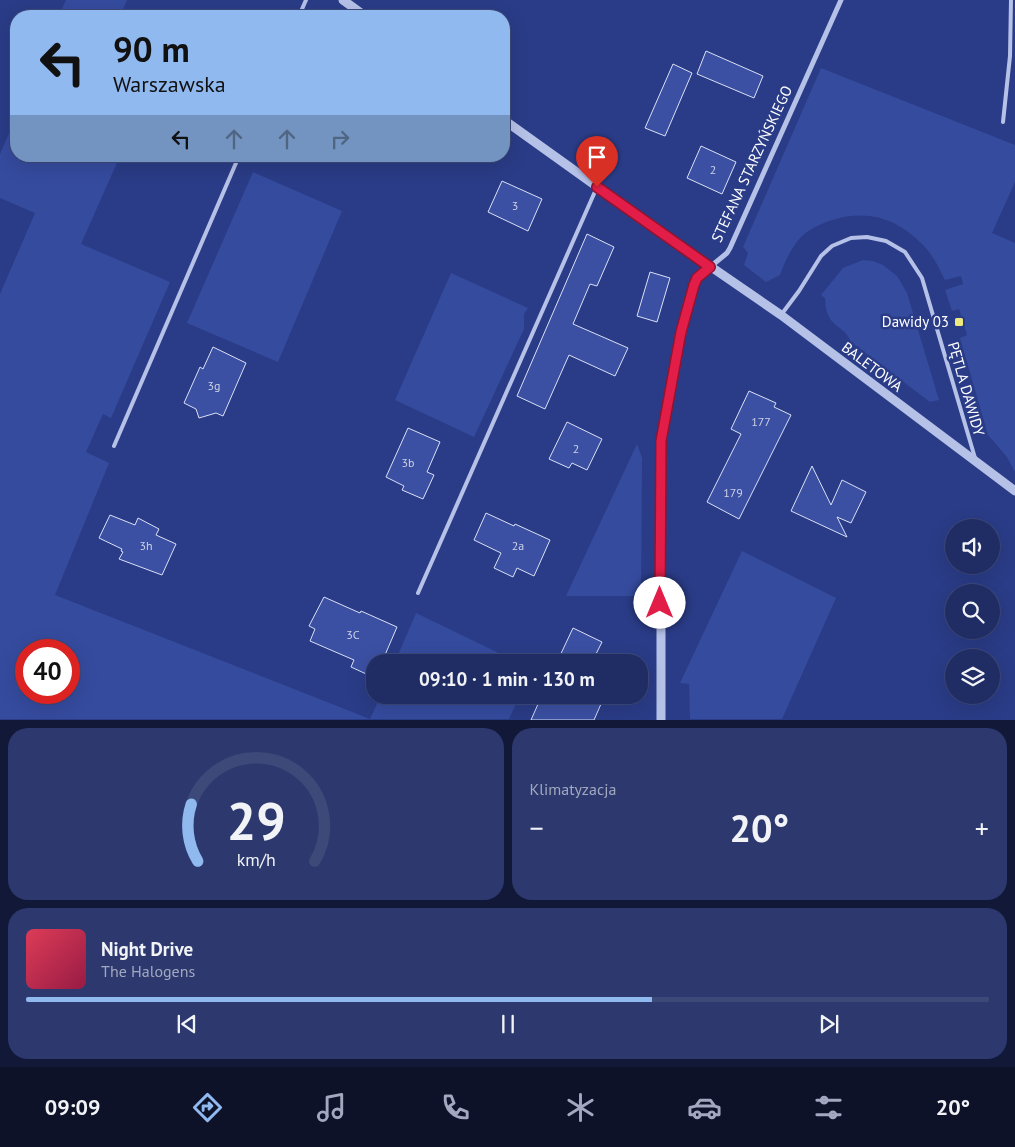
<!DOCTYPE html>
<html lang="pl">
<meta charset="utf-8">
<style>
body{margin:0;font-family:"PT Sans",sans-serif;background:#2d396e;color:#f1f3f6;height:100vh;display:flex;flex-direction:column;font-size:19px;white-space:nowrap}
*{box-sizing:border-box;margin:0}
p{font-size:16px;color:#a2a8bf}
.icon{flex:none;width:28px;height:28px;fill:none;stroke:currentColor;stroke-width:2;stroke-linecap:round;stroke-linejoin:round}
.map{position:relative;height:720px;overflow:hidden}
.sheet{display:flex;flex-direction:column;gap:8px;padding:8px;background:#121938;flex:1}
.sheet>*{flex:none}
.banner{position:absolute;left:10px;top:10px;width:500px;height:152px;border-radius:20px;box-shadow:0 5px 20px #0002,0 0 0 1px #3d4979;background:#90b9f0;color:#111;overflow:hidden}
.tools{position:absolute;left:945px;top:519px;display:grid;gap:10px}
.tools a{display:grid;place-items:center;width:55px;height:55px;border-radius:50%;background:#202d65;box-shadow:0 5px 20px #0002,0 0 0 1px #3d4979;font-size:25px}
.speed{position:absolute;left:15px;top:639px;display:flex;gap:10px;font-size:25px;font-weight:700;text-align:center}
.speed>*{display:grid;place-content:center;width:65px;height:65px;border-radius:50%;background:#202d65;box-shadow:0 5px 20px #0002,0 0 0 1px #3d4979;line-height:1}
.speed .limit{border:8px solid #d22;background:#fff;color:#111}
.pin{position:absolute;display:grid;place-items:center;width:42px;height:42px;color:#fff;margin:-51px -21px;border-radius:50% 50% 50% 0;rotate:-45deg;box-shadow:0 0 5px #0007}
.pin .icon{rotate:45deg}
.me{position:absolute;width:55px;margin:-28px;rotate:0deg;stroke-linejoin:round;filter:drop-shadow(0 0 4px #0008)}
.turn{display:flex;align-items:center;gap:18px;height:105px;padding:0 20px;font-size:22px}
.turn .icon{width:65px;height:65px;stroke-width:2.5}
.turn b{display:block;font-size:35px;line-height:42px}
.lanes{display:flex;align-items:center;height:48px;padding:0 20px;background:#0003;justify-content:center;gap:25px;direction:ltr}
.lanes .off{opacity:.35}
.big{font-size:38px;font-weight:700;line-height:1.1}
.sheet .tile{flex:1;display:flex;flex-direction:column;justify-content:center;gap:8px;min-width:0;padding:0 18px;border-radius:20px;background:#2d396e}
.sheet .dial{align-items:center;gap:0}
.dial svg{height:130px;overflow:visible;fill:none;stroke:#3d4979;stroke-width:7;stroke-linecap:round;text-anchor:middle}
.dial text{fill:#f1f3f6;stroke:none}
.song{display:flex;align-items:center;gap:15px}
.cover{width:60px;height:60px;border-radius:8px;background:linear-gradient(135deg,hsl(350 70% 55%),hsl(340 70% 35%))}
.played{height:5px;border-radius:2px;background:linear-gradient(90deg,#90b9f0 65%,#3d4979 65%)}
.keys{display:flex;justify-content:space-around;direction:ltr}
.heat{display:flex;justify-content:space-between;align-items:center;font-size:28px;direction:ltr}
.sheet .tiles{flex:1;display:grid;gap:8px;grid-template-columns:1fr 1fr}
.tile:last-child{grid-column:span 2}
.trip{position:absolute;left:366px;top:654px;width:282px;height:50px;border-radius:20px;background:#202d65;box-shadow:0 5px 20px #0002,0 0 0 1px #3d4979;font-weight:700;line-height:50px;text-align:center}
.tab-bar{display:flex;height:80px;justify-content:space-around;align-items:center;background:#0d1228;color:#a2a8bf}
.tab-bar .icon{width:35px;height:35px}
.tab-bar .selected{color:#90b9f0}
.tab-bar b{font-size:22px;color:#f1f3f6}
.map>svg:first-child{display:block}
.green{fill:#354b9e;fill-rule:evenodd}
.building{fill:#3b50a3;stroke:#dae0f6}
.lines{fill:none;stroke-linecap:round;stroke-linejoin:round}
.service{stroke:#b6c1e8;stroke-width:4}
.minor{stroke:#b6c1e8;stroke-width:5}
.tertiary{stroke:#b6c1e8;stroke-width:9}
.route-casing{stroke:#92132f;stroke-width:12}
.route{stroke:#e11d48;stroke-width:9}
.poi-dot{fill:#eee97e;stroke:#2a3c87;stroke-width:2}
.labels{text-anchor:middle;stroke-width:5;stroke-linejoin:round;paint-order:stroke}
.number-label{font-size:12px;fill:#ced3e8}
.street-label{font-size:15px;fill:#fff;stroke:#2a3c87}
.poi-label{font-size:15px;fill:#fff;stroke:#2a3c87;text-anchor:end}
</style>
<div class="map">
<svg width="1015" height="720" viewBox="0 0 1015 720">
<rect width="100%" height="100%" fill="#2a3c87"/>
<g class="green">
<polygon points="66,0 127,0 120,16 59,16"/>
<path d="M 821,68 L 1015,145 L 1015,182 L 992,233 L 1015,243 L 1015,472 L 1007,457 L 988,435 L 960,338 L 967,335 L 959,309 L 952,311 L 945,290 L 963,284 L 961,276 L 945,280 C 939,268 933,255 923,245 C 895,217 867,209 829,221 C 819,225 807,230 800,238 C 791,249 785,261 780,275 L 766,282 L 744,265 L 748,253 L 743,247 Z"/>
<path d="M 16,117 L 16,156 L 120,156 L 81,244 L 170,282 L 111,418 L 103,414 L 86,452 L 109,463 L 55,595 L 370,719 L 381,695 L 520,695 L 509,719 L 0,719 L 0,294 L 35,213 L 0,198 L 0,154 ZM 26,650 L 69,650 L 69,692 L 26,692 Z"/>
<polygon points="253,172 342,211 278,362 187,323"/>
<path d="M 863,260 L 873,261 L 883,265 L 897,276 L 907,293 L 939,400 L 930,402 L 851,342 C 843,322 826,330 825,298 L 821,295 L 843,268 Z"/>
<polygon points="451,273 528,308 524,314 524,329 474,437 395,400"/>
<polygon points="637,444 642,458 641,596 566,596"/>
<polygon points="742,551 836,598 782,719 690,719 689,684 680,683"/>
<polygon points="416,613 517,662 395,662"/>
</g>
<g class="building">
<polygon points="706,51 763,76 754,98 697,74"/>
<polygon points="673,64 692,73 665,136 645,128"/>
<polygon points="701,146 736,162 722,194 687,178"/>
<polygon points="502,181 542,199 528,231 488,212"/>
<polygon points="587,234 614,247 597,286 590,284 573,324 628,348 615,376 569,355 545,409 517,396"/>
<polygon points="650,272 670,278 657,322 637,316"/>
<polygon points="213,347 246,363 223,416 216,413 199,418 196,409 184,403 200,367 203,369"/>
<polygon points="749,391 776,403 774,407 791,415 739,519 707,502 741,434 731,429"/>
<polygon points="567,422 602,439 587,470 572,463 569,468 549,459"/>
<polygon points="408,428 440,442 427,472 434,475 423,499 402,490 404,486 386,477"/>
<polygon points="812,466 831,505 842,480 866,492 851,523 837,517 847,537 791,511"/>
<polygon points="486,513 514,526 515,524 550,540 534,576 517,568 513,577 494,568 501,553 474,540"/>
<polygon points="110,515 135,525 138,518 159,529 156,535 176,544 162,575 119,559 123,552 121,551 122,549 99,538"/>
<polygon points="324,597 360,613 361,611 397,627 382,662 375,662 375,678 351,667 354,660 310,641 315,629 309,626"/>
<polygon points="573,628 602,642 592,662 557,662"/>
<polygon points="542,695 583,695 601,704 594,720 531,720"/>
</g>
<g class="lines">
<g class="service">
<polyline points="299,16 306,0"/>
<polyline points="1003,122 1010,56 1011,0"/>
<polyline points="781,315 799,291 821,256 832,246 851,238 867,237 886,241 905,252 922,278 975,458"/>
<polyline points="114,446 239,156"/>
<polyline points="418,593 597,187"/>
</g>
<polyline class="minor" points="710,267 727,253 730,248 841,0"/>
<g class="tertiary">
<polyline points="343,0 365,16"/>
<polyline points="504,120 659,231 781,315 1015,491"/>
<polyline points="661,720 661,441 670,387 688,305 697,278 710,267"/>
</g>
</g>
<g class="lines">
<defs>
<polyline id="route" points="597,187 710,267 697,278 694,285 681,332 661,441 660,603"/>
</defs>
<use href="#route" class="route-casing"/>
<use href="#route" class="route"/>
</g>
<rect class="poi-dot" x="954" y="317" width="10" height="10" rx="2.5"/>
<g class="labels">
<g class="number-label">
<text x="713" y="174">2</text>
<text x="515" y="210">3</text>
<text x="214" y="390">3g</text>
<text x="761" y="426">177</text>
<text x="576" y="453">2</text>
<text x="408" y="467">3b</text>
<text x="733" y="497">179</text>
<text x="146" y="550">3h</text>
<text x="518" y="550">2a</text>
<text x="353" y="639">3C</text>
</g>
<g class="street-label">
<text transform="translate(752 164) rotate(-65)" y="5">STEFANA STARZYŃSKIEGO</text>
<text transform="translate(872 367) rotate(37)" y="5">BALETOWA</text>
<text transform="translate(966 389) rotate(74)" y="5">PĘTLA DAWIDY</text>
</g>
<g class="poi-label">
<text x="949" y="327">Dawidy 03</text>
</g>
</g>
</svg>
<div class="tools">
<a><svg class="icon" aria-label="sound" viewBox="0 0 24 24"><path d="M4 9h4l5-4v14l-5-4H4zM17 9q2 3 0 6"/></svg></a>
<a><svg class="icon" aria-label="search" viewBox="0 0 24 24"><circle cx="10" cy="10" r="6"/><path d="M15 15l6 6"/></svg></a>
<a><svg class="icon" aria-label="layers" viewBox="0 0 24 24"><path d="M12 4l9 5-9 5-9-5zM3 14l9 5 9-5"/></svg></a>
</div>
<div class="speed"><div class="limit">40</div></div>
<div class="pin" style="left:597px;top:187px;background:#d93025"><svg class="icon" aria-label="arrive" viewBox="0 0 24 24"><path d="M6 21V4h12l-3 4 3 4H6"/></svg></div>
<svg class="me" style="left:660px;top:603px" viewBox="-20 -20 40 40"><circle r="19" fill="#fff"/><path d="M0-13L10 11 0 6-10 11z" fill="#e11d48"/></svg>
<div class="trip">09:10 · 1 min · 130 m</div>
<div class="banner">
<div class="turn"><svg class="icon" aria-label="left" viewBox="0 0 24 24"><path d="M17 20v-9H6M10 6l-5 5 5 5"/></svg><div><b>90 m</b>Warszawska</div></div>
<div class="lanes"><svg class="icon" aria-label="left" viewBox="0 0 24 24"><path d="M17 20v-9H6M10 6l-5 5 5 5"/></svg><svg class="icon off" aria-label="ahead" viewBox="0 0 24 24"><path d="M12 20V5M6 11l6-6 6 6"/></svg><svg class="icon off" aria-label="ahead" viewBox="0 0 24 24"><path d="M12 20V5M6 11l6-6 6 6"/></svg><svg class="icon off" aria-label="right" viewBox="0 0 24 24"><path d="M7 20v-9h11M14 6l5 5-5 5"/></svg></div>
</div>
</div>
<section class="sheet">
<div class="tiles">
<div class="tile dial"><svg viewBox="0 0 100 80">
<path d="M14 69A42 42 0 1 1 86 69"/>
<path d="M14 69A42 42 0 0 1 10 34" stroke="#90b9f0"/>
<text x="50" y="56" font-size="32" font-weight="700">29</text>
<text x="50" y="72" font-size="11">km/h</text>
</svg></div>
<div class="tile"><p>Klimatyzacja</p>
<div class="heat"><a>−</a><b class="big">20°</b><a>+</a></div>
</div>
<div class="tile">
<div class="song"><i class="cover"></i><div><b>Night Drive</b><p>The Halogens</p></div></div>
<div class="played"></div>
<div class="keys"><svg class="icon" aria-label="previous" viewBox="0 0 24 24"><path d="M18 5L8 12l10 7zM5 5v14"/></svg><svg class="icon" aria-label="pause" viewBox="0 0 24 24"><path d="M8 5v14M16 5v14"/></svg><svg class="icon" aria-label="next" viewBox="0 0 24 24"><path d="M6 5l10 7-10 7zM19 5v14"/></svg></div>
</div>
</div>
</section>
<nav class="tab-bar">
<b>09:09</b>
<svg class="icon selected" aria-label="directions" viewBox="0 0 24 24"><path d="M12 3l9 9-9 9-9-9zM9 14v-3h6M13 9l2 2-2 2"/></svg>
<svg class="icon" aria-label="music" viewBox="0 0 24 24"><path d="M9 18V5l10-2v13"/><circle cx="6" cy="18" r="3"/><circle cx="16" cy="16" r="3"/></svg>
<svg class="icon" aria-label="phone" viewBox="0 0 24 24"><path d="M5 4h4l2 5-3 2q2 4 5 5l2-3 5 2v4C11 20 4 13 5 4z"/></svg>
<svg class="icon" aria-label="climate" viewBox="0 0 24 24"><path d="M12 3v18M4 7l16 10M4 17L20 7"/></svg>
<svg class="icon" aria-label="car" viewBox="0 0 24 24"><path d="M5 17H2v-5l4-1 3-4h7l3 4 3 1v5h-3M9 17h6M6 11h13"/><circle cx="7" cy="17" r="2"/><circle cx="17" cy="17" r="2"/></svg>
<svg class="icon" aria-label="filters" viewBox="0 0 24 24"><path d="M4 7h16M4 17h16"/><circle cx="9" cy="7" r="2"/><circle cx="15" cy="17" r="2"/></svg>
<b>20°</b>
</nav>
